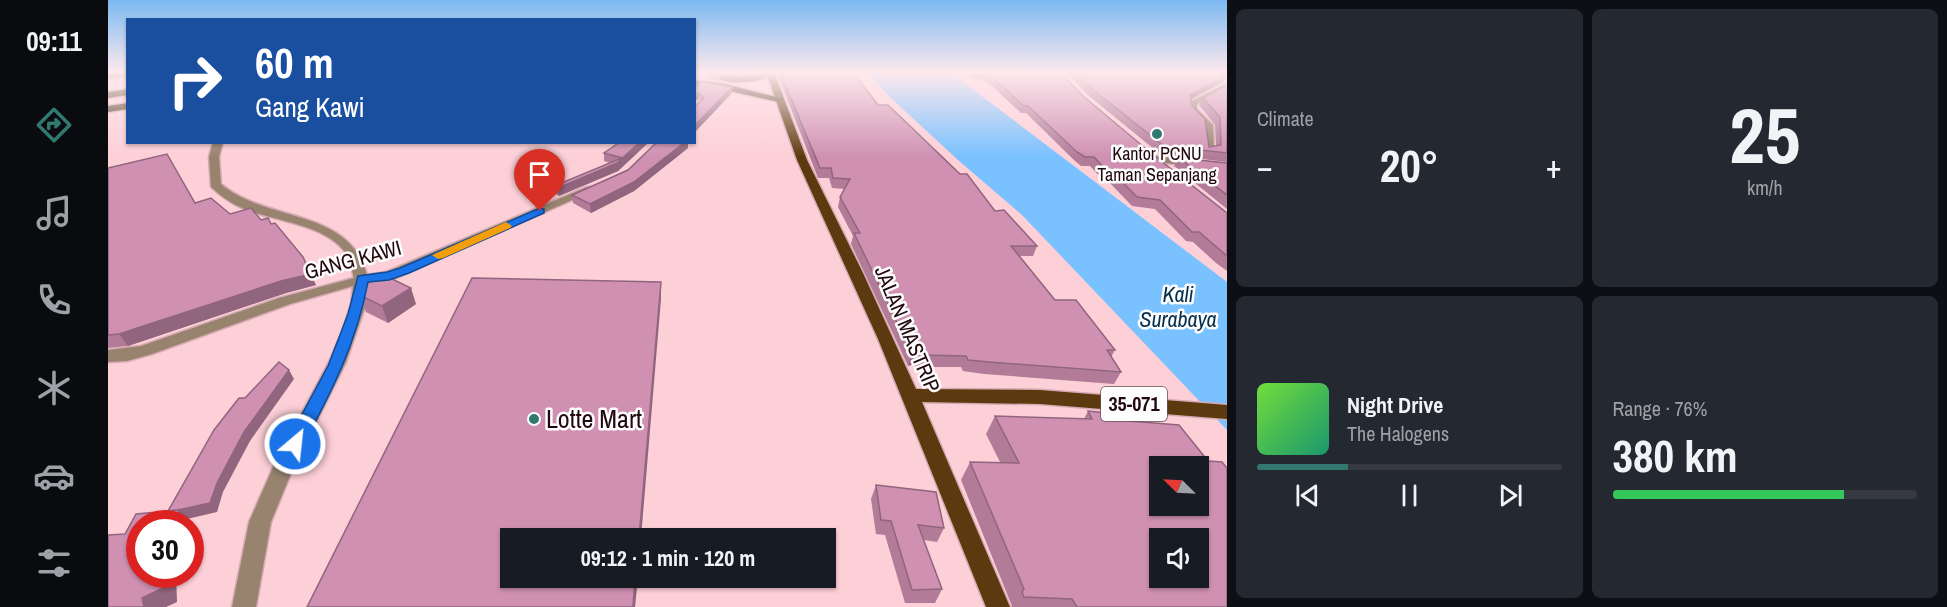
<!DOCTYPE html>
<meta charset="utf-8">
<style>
body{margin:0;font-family:"Archivo Narrow",sans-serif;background:#242831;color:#f1f3f6;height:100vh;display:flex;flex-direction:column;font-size:22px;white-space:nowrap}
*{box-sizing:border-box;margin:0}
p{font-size:20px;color:#9ea1a6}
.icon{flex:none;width:33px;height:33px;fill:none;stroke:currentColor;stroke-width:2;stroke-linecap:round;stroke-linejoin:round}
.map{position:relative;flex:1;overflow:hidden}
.details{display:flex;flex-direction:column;gap:9px;padding:9px;background:#0d0f14;width:720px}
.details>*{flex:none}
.hud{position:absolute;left:18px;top:18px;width:570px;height:126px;border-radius:0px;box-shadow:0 2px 4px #0004;background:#1a4fa0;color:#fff;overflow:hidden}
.needle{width:39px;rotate:294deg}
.buttons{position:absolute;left:1041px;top:456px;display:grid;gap:12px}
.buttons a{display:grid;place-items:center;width:60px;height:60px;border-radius:0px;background:#171b24;box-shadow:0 2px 4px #0004;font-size:30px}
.speed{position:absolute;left:18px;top:510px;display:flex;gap:12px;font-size:30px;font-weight:700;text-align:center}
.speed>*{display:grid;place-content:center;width:78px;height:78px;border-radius:50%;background:#171b24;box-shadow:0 2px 4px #0004;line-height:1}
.speed .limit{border:9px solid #d22;background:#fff;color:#111}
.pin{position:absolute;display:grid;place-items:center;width:51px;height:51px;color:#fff;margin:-62px -26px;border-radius:50% 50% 50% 0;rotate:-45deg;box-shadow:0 0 6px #0007}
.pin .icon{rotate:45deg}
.me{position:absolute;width:66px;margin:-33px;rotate:28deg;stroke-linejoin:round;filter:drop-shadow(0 0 4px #0008)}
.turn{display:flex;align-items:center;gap:21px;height:126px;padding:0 30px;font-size:27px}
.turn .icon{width:78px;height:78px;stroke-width:2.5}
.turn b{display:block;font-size:42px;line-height:51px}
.big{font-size:45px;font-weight:800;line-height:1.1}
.details .tile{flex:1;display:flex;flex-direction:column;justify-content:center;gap:9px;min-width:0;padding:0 21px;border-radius:9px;background:#242831}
.details .dial{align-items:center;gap:0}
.dial b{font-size:78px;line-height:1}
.song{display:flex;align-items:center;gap:18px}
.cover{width:72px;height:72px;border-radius:9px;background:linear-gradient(135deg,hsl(100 70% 55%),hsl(160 70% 35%))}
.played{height:6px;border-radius:3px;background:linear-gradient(90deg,#307870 30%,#363941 30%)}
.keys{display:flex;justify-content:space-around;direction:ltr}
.heat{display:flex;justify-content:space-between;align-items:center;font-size:33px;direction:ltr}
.charge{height:9px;border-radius:4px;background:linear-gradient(90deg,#34c759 76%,#363941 0)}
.details .tiles{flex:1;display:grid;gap:9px;grid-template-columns:repeat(2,1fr)}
.trip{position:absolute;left:392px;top:528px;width:336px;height:60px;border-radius:0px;background:#171b24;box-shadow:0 2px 4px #0004;font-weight:800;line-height:60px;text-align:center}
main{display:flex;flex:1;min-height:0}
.tab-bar{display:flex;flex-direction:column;width:108px;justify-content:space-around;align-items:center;background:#090b0e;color:#9ea1a6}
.tab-bar .icon{width:42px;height:42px}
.tab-bar .current{color:#307870}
.tab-bar b{font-size:27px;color:#f1f3f6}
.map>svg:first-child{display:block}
.water{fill:#79c1ff}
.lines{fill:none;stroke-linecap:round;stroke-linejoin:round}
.street-casing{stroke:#d6abb3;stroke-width:3}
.primary-casing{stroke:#d6abb3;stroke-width:3}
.highway-casing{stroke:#d6abb3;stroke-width:3}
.street{fill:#98836e;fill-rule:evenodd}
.primary{fill:#5d390f;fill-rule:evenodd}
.highway{fill:#3d260b;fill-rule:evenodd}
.wall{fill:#b27c99}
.shaded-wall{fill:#91657d}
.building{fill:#cf90b2;stroke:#91657d;stroke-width:1.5;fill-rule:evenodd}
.route{fill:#1a73e8;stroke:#114b97;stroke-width:1.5}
.slow{fill:#f59e0b}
.poi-dot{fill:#307870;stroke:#fdfdfd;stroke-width:2}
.labels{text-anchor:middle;stroke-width:5;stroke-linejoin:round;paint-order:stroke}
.far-poi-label{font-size:18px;fill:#22090f;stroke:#fdfdfd}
.shield{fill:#fdfdfd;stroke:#645256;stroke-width:1.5}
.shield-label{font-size:20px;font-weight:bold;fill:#22090f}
.street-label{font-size:21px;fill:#22090f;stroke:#fdfdfd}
.water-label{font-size:22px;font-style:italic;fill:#042d4b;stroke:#fdfdfd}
.near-poi-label{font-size:26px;fill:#22090f;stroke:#fdfdfd;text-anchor:start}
</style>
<main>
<nav class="tab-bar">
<b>09:11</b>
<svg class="icon current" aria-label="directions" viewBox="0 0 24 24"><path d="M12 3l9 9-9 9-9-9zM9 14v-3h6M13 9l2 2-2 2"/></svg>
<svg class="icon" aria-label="music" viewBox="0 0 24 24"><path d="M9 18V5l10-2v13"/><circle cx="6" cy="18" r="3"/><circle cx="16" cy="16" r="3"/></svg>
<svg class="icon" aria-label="phone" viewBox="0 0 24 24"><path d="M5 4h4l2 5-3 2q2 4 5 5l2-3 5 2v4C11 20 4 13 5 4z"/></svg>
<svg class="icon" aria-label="climate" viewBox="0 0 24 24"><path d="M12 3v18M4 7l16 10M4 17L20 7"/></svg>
<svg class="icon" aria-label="car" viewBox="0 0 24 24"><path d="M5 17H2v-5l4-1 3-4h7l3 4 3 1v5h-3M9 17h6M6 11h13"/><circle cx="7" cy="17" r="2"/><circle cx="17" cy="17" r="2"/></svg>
<svg class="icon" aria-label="filters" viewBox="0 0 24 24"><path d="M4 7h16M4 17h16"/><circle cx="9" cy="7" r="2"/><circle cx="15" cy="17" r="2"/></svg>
</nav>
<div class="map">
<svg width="1119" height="607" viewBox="0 0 1119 607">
<rect width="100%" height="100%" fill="#fdcfd7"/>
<polygon class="water" points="758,72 842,72 1119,282 1119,430 914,215 850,160 784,99"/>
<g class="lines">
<defs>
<g id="street">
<polygon points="1119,83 1119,88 1089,104 1089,109 1105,125 1106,152 1097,154 1095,126 1082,112 1080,103"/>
<path d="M 105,142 L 115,142 L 111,157 L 113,184 C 159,223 241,207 259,275 L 278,272 L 479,187 L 487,187 L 489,189 L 286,279 L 260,283 L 258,304 L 238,362 L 184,471 L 163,522 L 148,607 L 124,607 L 141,522 L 166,465 L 221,362 L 234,332 L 243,304 L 245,286 L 182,304 L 44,354 L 19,361 L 0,362 L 0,350 L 33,346 L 171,298 L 246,278 C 244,272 244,265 241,259 C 225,224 166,222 134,208 C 122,203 113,196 103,187 L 101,157 Z"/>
<polygon points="1045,156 1119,164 1119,170 1041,161 1040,159"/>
</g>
<polygon id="primary" points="658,72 666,72 699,160 755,273 808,389 932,390 1119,405 1119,419 932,404 814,402 902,607 878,607 770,339 689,160"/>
<g id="highway">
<polygon points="20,72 20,76 0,79 0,73"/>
<path d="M 660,72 L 667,74 C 655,82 622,86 610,78 L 615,75 L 638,76 Z"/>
<polygon points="586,80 617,84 676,99 671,102 617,90 586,86"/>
<polygon points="20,89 20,95 0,98 0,92"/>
<polygon points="20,103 20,109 0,112 0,106"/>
</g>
</defs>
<use href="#street" class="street-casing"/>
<use href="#primary" class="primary-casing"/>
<use href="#highway" class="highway-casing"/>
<use href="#street" class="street"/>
<use href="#primary" class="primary"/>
<use href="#highway" class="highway"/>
</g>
<g class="wall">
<polygon points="600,72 630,72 629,73 614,73 611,75 611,81 598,79 599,74"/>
<polygon points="666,72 745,72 770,105 887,211 929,246 925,256 912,256 947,300 1007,350 1003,357 1013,372 1006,384 876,374 855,371 853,367 807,367 806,364 800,366 743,244 745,236 730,207 732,197 737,189 724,188 721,178 710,178 669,73"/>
<polygon points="856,72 952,72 975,96 1043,153 1119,213 1119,271 1108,263 1085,242 1078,241 1047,209 1024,206 999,180 995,180 982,166 973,166 966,160 918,113 913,113 883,85 872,79 866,79"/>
<polygon points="958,72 1119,72 1119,76 1115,82 1083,99 1084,106 1101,147 1108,146 1107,125 1091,105 1095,98 1119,85 1119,162 1052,154 981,96"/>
<polygon points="624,87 623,94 586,133 586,105 588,105 592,101 586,92"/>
<polygon points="512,142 541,142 510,171 451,196 448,194 446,186 502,163 496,161 496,153"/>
<polygon points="580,148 526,191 483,213 465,203 464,195 520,170"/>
<polygon points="1071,158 1119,163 1119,209 1066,166"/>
<polygon points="0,168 87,203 122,214 153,220 163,224 208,285 178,293 20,346 0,348"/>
<polygon points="251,295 308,304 280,323 258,312"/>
<polygon points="980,411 1119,607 903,607 904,606 853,480 862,462 892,462 878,434 887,416 976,419"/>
<polygon points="768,485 836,528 829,542 816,540 834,589 827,603 797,603 777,535 768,534 763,499"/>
</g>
<g class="shaded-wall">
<polygon points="1119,75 1115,82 1078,102 1082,95"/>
<polygon points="624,87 623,94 586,133 586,126"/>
<polygon points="591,93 590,100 586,101 586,94"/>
<polygon points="532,142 541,142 510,171 451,196 450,188 509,163"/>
<polygon points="574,142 580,142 580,148 526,191 483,213 482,204"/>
<polygon points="203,274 208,285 178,293 20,346 11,334 173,281"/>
<polygon points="553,282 553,299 533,538 531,538"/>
<polygon points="303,288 308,304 280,323 274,306"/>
<polygon points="810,352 806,364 800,366 804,354"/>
<polygon points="181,370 186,379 142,441 115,492 109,512 79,519 82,524 64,524 59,513 109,483 136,432"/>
<polygon points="55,574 68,574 69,602 58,607 36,607 34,598"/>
<polygon points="527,578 530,578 527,607 525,607"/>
</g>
<g class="building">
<polygon points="600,72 608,72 611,75 599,74"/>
<polygon points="672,72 745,72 770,105 780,105 852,174 859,174 887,211 896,210 929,246 903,246 947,300 968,300 1007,350 999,350 1013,372 881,362 860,360 858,356 812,355 810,352 804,354 746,233 752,233 732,197 742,179 725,178 723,168 712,168"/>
<polygon points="868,72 952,72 975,96 1043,153 1119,213 1119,256 1091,232 1084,232 1052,200 1029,197 1003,171 999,171 986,157 977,157 969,152 920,106 916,106 885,78 874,72"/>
<polygon points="967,72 1104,72 1119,75 1082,95 1084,106 1097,119 1101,147 1113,145 1112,117 1095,98 1119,85 1119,153 1056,146 984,89"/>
<polygon points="593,82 624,87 586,126 586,105 588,105 596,98 591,93 586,94 586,92"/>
<polygon points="512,142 532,142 509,163 450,188 446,186 514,158 496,153"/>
<polygon points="549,142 577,142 526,182 482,204 464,195 520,170"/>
<polygon points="59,154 87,203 103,198 122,214 143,208 153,220 160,218 163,224 167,223 195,257 203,274 173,281 11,334 0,335 0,168"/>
<polygon points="1071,158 1119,163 1119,195"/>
<polygon points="272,276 278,276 303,288 274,306 251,295 254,286"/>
<polygon points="364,278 553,282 531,538 402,538 402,578 527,578 525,607 199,607"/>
<polygon points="171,362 181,370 136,432 109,483 102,503 70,510 60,511 106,430 131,398 137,398"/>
<path d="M 980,411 L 1017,415 L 1021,421 L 1071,425 L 1100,461 L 1114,462 L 1119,468 L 1119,607 L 969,607 L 964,599 L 916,597 L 914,592 L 916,589 L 862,462 L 911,463 L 887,416 L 984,419 ZM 1052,466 L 1090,466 L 1090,506 L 1052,506 ZM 1052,538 L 1090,538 L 1090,578 L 1052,578 Z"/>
<polygon points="768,485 828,492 836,528 810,525 834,589 804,590 783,521 773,520"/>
<polygon points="71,510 64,524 32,524 32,574 55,574 55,588 34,598 36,607 0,607 0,535 17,534 28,514"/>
</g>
<linearGradient id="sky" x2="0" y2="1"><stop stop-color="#7bb9f1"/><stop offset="0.46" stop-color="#fee9ed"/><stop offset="1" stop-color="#fee9ed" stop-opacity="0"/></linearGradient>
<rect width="1119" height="157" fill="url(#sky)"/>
<path class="route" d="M 432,208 L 436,209 L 436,213 L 301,273 L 281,280 L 260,282 C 248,345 223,393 193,449 L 187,451 L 181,449 L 178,444 L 220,366 L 240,314 L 250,276 L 279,272 L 292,268 Z"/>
<polygon class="slow" points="398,222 404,226 402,228 335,258 330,259 324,255"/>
<g class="poi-dot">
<circle cx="1049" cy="134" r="6"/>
<circle cx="426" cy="419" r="6"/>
</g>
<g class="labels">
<g class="far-poi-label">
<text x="1049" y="160">Kantor PCNU<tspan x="1049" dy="21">Taman Sepanjang</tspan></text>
</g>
<rect class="shield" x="993" y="387" width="66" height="34" rx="4.5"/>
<g class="shield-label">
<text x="1026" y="411">35-071</text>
</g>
<g class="street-label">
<text transform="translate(245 260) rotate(-15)" y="7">GANG KAWI</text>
<text transform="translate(799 329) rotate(67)" y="7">JALAN MASTRIP</text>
</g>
<g class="water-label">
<text x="1070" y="302">Kali<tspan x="1070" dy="25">Surabaya</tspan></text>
</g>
<g class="near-poi-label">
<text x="438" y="428">Lotte Mart</text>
</g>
</g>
</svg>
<div class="buttons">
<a><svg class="needle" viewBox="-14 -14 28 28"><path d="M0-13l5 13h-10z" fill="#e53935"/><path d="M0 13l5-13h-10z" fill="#9ea1a6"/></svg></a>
<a><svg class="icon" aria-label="sound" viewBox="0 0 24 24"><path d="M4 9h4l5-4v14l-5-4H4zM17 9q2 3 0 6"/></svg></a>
</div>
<div class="speed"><div class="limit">30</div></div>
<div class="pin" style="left:432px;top:211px;background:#d93025"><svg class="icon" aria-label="arrive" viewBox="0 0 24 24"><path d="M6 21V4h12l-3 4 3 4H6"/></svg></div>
<svg class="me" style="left:187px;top:444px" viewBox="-20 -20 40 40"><circle r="17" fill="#1a73e8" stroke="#fff" stroke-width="3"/><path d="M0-11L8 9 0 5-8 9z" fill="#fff"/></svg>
<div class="trip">09:12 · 1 min · 120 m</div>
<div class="hud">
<div class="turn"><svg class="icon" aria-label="right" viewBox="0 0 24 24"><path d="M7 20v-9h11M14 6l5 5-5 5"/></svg><div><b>60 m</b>Gang Kawi</div></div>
</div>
</div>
<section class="details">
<div class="tiles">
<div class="tile"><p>Climate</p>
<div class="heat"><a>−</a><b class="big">20°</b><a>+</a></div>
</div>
<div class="tile dial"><b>25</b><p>km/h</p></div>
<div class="tile">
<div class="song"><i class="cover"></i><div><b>Night Drive</b><p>The Halogens</p></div></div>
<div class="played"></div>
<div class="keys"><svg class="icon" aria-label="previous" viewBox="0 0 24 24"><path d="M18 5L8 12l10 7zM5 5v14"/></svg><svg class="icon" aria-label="pause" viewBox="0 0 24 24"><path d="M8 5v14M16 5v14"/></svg><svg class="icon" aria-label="next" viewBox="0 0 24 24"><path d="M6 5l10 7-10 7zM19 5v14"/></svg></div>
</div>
<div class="tile"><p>Range · 76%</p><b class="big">380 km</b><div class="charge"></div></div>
</div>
</section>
</main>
